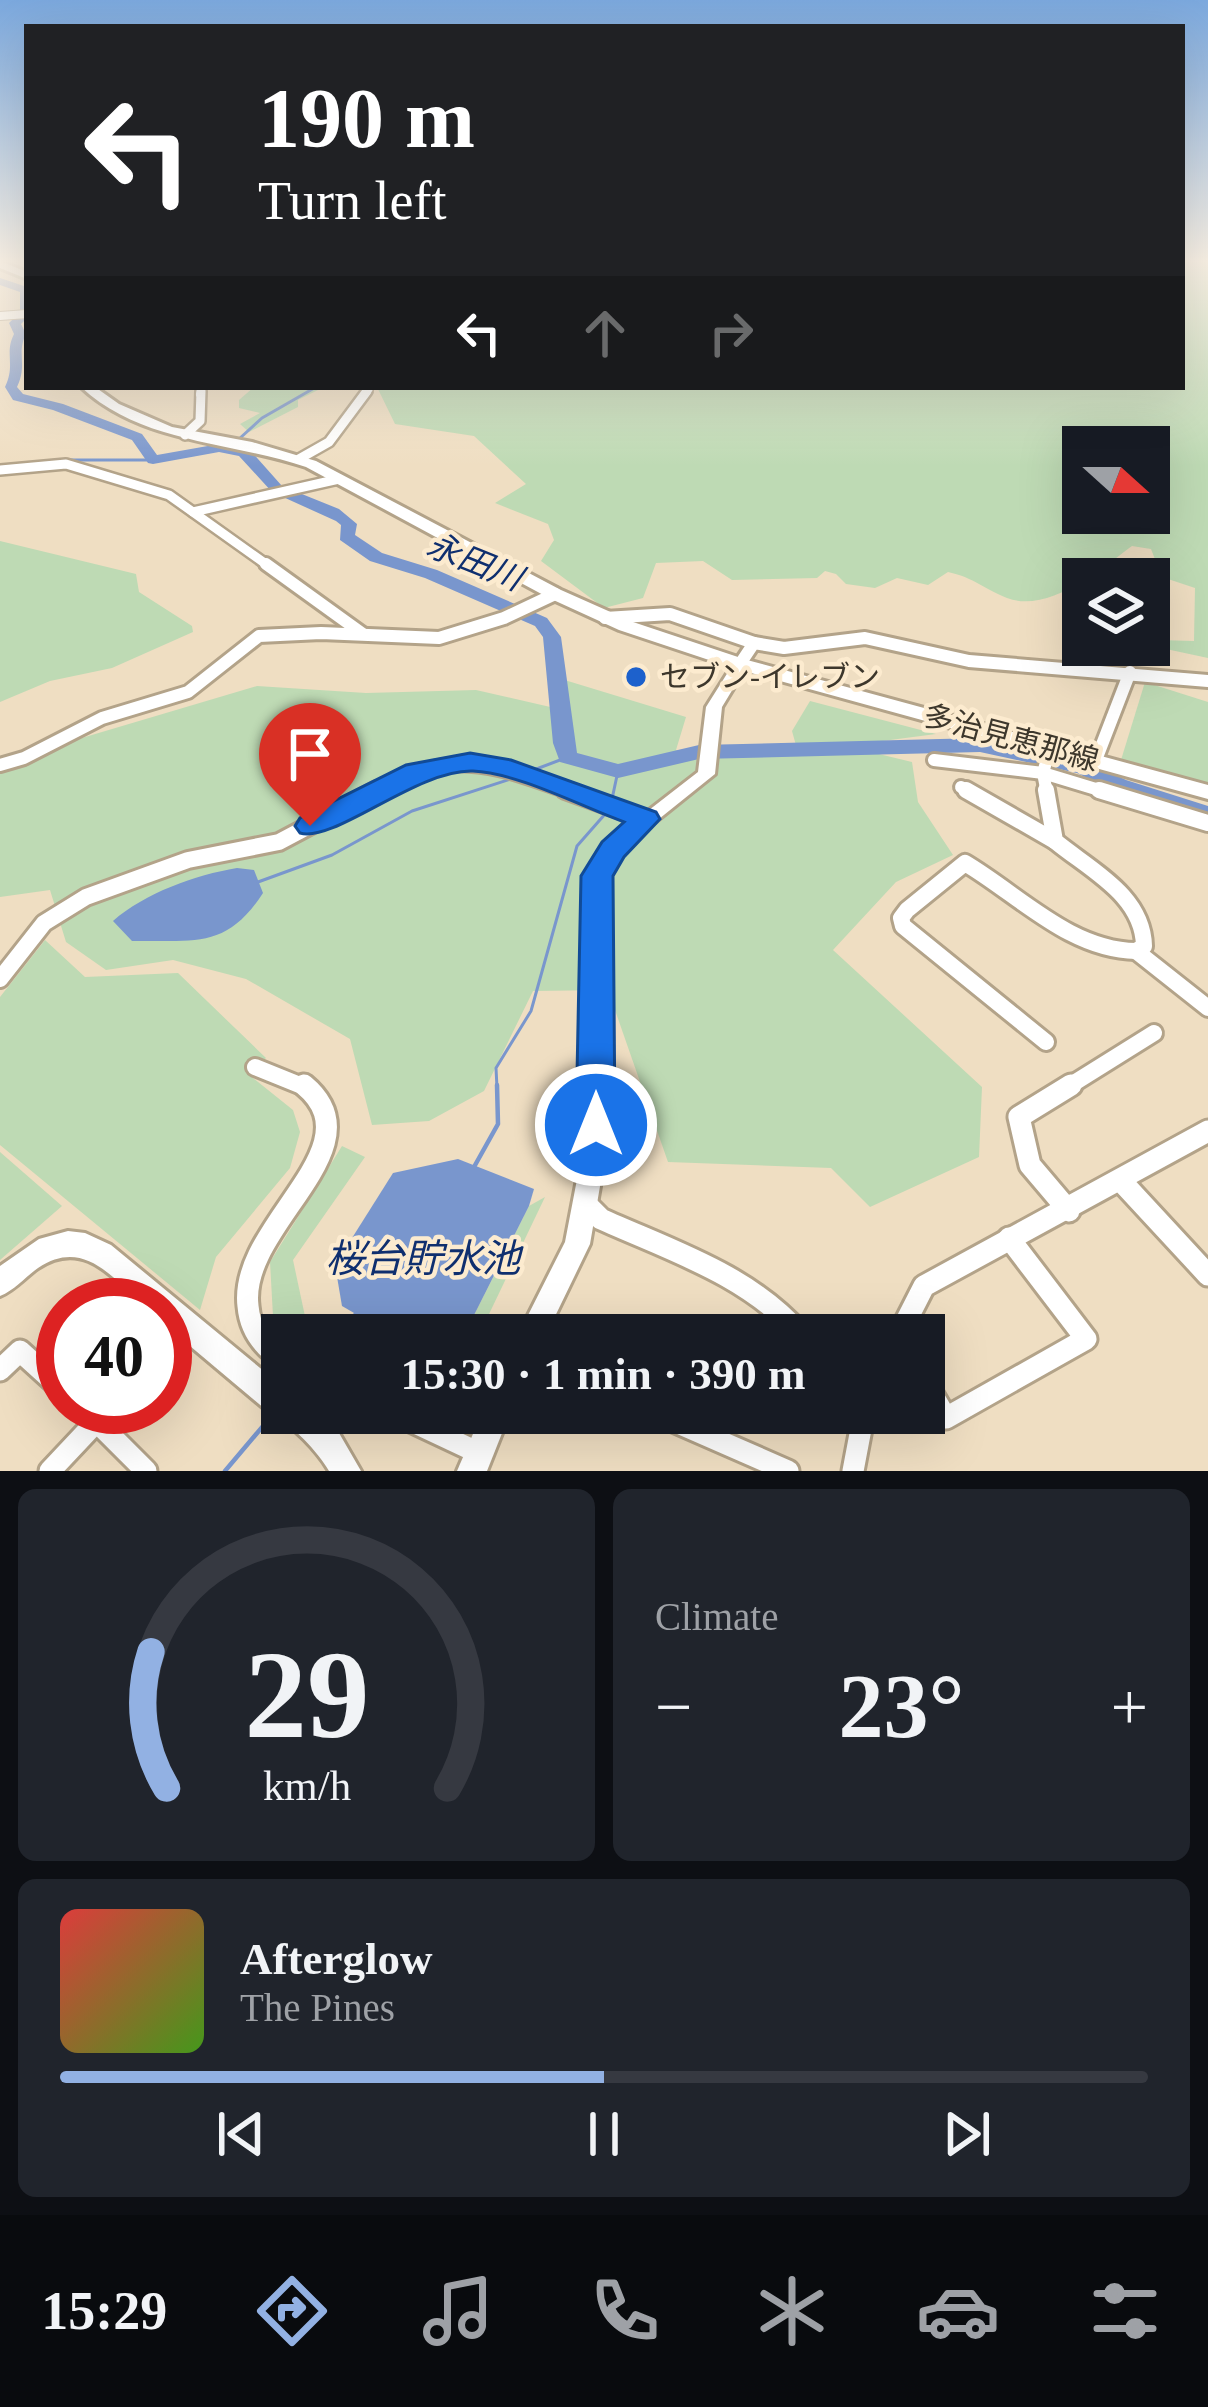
<!DOCTYPE html>
<meta charset="utf-8">
<style>
body{margin:0;font-family:"Times New Roman","Noto Sans JP",serif;background:#20242c;color:#f1f3f6;height:100vh;display:flex;flex-direction:column;font-size:45px;white-space:nowrap}
*{box-sizing:border-box;margin:0}
p{font-size:39px;color:#9ea1a6}
.icon{flex:none;width:66px;height:66px;fill:none;stroke:currentColor;stroke-width:2;stroke-linecap:round;stroke-linejoin:round}
.map{position:relative;height:1471px;overflow:hidden}
.drawer{display:flex;flex-direction:column;gap:18px;padding:18px;background:#0d0f14;flex:1}
.drawer>*{flex:none}
.guide{position:absolute;left:24px;top:24px;width:1161px;height:366px;border-radius:0px;box-shadow:0 12px 48px #0002;background:#202124;color:#fff;overflow:hidden}
.needle{width:78px;rotate:111deg}
.controls{position:absolute;left:1062px;top:426px;display:grid;gap:24px}
.controls a{display:grid;place-items:center;width:108px;height:108px;border-radius:0px;background:#171b24;box-shadow:0 12px 48px #0002;font-size:60px}
.speed{position:absolute;left:36px;top:1278px;display:flex;gap:24px;font-size:60px;font-weight:700;text-align:center}
.speed>*{display:grid;place-content:center;width:156px;height:156px;border-radius:50%;background:#171b24;box-shadow:0 12px 48px #0002;line-height:1}
.speed .limit{border:18px solid #d22;background:#fff;color:#111}
.pin{position:absolute;display:grid;place-items:center;width:102px;height:102px;color:#fff;margin:-123px -51px;border-radius:50% 50% 50% 0;rotate:-45deg;box-shadow:0 0 12px #0007}
.pin .icon{rotate:45deg}
.me{position:absolute;width:132px;margin:-66px;rotate:0deg;stroke-linejoin:round;filter:drop-shadow(0 0 9px #0008)}
.turn{display:flex;align-items:center;gap:42px;height:252px;padding:0 36px;font-size:54px}
.turn .icon{width:156px;height:156px;stroke-width:2.5}
.turn b{display:block;font-size:84px;line-height:102px}
.lanes{display:flex;align-items:center;height:114px;padding:0 36px;background:#0003;justify-content:center;gap:60px;direction:ltr}
.lanes .off{opacity:.35}
.big{font-size:90px;font-weight:800;line-height:1.1}
.drawer .widget{flex:1;display:flex;flex-direction:column;justify-content:center;gap:18px;min-width:0;padding:0 42px;border-radius:18px;background:#20242c}
.drawer .dial{align-items:center;gap:0}
.dial svg{height:312px;overflow:visible;fill:none;stroke:#363941;stroke-width:7;stroke-linecap:round;text-anchor:middle}
.dial text{fill:#f1f3f6;stroke:none}
.song{display:flex;align-items:center;gap:36px}
.cover{width:144px;height:144px;border-radius:18px;background:linear-gradient(135deg,hsl(0 70% 55%),hsl(100 70% 35%))}
.played{height:12px;border-radius:6px;background:linear-gradient(90deg,#92b1e3 50%,#363941 50%)}
.keys{display:flex;justify-content:space-around;direction:ltr}
.heat{display:flex;justify-content:space-between;align-items:center;font-size:66px;direction:ltr}
.drawer .tiles{flex:1;display:grid;gap:18px;grid-template-columns:1fr 1fr}
.widget:last-child{grid-column:span 2}
.trip{position:absolute;left:261px;top:1314px;width:684px;height:120px;border-radius:0px;background:#171b24;box-shadow:0 12px 48px #0002;font-weight:800;line-height:120px;text-align:center}
.tabs{display:flex;height:192px;justify-content:space-around;align-items:center;background:#090b0e;color:#9ea1a6}
.tabs .icon{width:84px;height:84px}
.tabs .selected{color:#92b1e3}
.tabs b{font-size:54px;color:#f1f3f6}
.map>svg:first-child{display:block}
.green{fill:#bedab4;fill-rule:evenodd}
.water{fill:#7996cd}
.lines{fill:none;stroke-linecap:round;stroke-linejoin:round}
.stream-far1{stroke:#7996cd;stroke-width:3}
.stream{stroke:#7996cd;stroke-width:4.5}
.river{fill:#7996cd;fill-rule:evenodd}
.minor-far4-casing{stroke:#b3a389;stroke-width:10}
.minor-far3-casing{stroke:#b3a389;stroke-width:14}
.minor-far2-casing{stroke:#b3a389;stroke-width:18}
.minor-far1-casing{stroke:#b3a389;stroke-width:22}
.minor-casing{stroke:#b3a389;stroke-width:27}
.tertiary-casing{stroke:#b3a389;stroke-width:6}
.primary-casing{stroke:#b3a389;stroke-width:6}
.minor-far4{stroke:#fff;stroke-width:8}
.minor-far3{stroke:#fff;stroke-width:9}
.minor-far2{stroke:#fff;stroke-width:12}
.minor-far1{stroke:#fff;stroke-width:16}
.minor{stroke:#fff;stroke-width:21}
.tertiary{fill:#fff;fill-rule:evenodd}
.primary{fill:#fff;fill-rule:evenodd}
.route{fill:#1a73e8;stroke:#114b97;stroke-width:3}
.poi-dot{fill:#1d61cc;stroke:#fcebcf;stroke-width:4.5}
.labels{text-anchor:middle;stroke-width:9;stroke-linejoin:round;paint-order:stroke}
.poi-label{font-size:30px;fill:#3d372c;stroke:#fcebcf;text-anchor:start}
.street-label{font-size:30px;fill:#3d372c;stroke:#fcebcf}
.water-label{font-size:33px;font-style:italic;fill:#0f2f6f;stroke:#fcebcf}
.near-water-label{font-size:39px;font-style:italic;fill:#0f2f6f;stroke:#fcebcf}
</style>
<div class="map">
<svg width="1208" height="1471" viewBox="0 0 1208 1471">
<rect width="100%" height="100%" fill="#efdec2"/>
<g class="green">
<path d="M 1182,260 L 1208,260 L 1208,658 L 1152,646 L 1159,640 L 1194,641 L 1195,588 L 1162,577 L 1151,549 L 1132,546 C 1101,569 1048,614 1007,598 C 984,589 975,578 948,572 L 928,585 L 897,578 L 875,588 L 846,584 L 836,574 L 825,571 L 817,578 L 732,580 L 703,561 L 656,563 L 643,598 L 604,608 L 541,561 L 554,540 L 548,524 L 495,503 L 526,484 L 474,436 L 395,424 L 377,387 L 1182,387 ZM 1083,447 L 1149,447 L 1149,513 L 1083,513 Z"/>
<polygon points="254,387 319,387 320,389 298,400 298,407 249,432 240,424 260,413 239,408 239,400"/>
<polygon points="0,541 136,574 139,592 192,626 193,632 112,668 50,681 0,702"/>
<polygon points="558,678 686,717 676,750 797,749 792,731 810,701 936,734 829,748 858,749 912,762 918,802 953,855 896,882 833,950 982,1087 979,1157 870,1207 831,1168 668,1162 608,990 533,991 484,1091 429,1121 372,1125 350,1039 246,979 173,960 106,970 66,942 50,890 0,897 0,769 38,751 257,686 366,693 476,690 559,709"/>
<polygon points="1145,682 1208,702 1208,786 1121,760"/>
<polygon points="45,940 85,977 178,973 266,1058 248,1074 293,1110 300,1132 290,1168 216,1257 200,1310 0,1145 0,997"/>
<polygon points="342,1146 365,1157 293,1260 309,1335 282,1335 282,1339 274,1334 270,1262"/>
<polygon points="0,1152 62,1206 0,1260"/>
<polygon points="545,1197 479,1335 464,1335 529,1206"/>
</g>
<g class="water">
<path d="M 237,868 L 254,870 L 263,893 C 226,950 194,940 132,941 L 113,921 C 145,893 195,875 237,868 Z"/>
<polygon points="458,1159 534,1189 529,1206 464,1335 392,1335 342,1306 335,1265 393,1173"/>
</g>
<g class="lines">
<g class="stream-far1">
<polyline points="239,439 262,418 316,387"/>
<polyline points="64,460 153,460"/>
<polyline points="531,771 568,757"/>
<polyline points="612,799 618,771"/>
<polyline points="258,882 332,855 412,811 517,777"/>
<polyline points="497,1088 496,1068 531,1011 577,846 606,813"/>
</g>
<g class="stream">
<polyline points="474,1167 498,1124 497,1085"/>
<polyline points="339,1335 356,1314"/>
<polyline points="225,1471 274,1413"/>
</g>
<path class="river" d="M 0,278 L 27,287 L 27,318 L 21,324 L 26,334 C 16,354 28,364 17,387 L 23,394 L 63,404 L 142,434 L 157,455 L 219,444 L 249,449 L 282,486 L 339,509 L 357,524 L 355,535 L 382,553 L 437,570 L 547,618 L 561,637 L 577,753 L 618,764 L 699,745 L 980,738 L 1092,763 L 1126,780 L 1208,806 L 1208,822 L 1110,790 L 1077,773 L 980,752 L 699,759 L 618,778 L 560,762 L 553,743 L 543,637 L 535,626 L 425,578 L 370,561 L 340,540 L 341,525 L 336,521 L 272,492 L 239,456 L 219,452 L 153,464 L 148,463 L 132,440 L 53,410 L 13,400 L 5,387 C 16,364 4,354 14,334 L 9,323 L 20,312 L 20,292 L 0,285 Z"/>
<defs>
<g id="minor-far4">
<polyline points="0,316 27,314"/>
<polyline points="200,394 202,387"/>
<polyline points="365,394 370,387"/>
</g>
<g id="minor-far3">
<polyline points="185,435 200,421 201,391"/>
<polyline points="299,459 329,442 367,391"/>
<polyline points="0,470 66,464 169,495 270,567"/>
<polyline points="193,512 339,479"/>
</g>
<g id="minor-far2">
<polyline points="266,564 363,634"/>
<polyline points="605,618 670,614 754,643"/>
<polyline points="740,664 754,643 784,648 865,638 969,661 1208,681"/>
<polyline points="934,760 1043,773 1109,793"/>
<polyline points="1096,760 1130,672"/>
<polyline points="0,765 24,758 102,718 188,692 259,636 321,633 439,638 504,618 555,594"/>
<polyline points="961,787 972,793"/>
<path d="M 371,793 C 455,748 489,763 573,793"/>
<polyline points="1047,793 1043,773 1050,748"/>
</g>
<g id="minor-far1">
<polyline points="565,790 645,819"/>
<polyline points="966,790 1055,841"/>
<path d="M 1046,790 L 1055,841 C 1090,870 1143,895 1144,946 L 1136,951 L 1208,1008"/>
<polyline points="1099,790 1208,823"/>
<polyline points="0,979 44,923 86,897 188,860 279,842 377,790"/>
<path d="M 1046,1042 L 903,926 L 901,918 L 907,910 L 965,863 C 1019,895 1070,950 1136,951"/>
<polyline points="255,1067 307,1088"/>
<polyline points="1066,1088 1154,1033"/>
</g>
<g id="minor">
<polyline points="1122,1182 1208,1275"/>
<path d="M 586,1204 L 601,1219 C 672,1251 749,1275 801,1335"/>
<polyline points="1069,1211 1030,1165 1019,1117 1071,1085"/>
<polyline points="899,1335 924,1286 1208,1131"/>
<path d="M 282,1359 C 262,1346 250,1330 248,1306 C 238,1225 380,1148 304,1085"/>
<polyline points="0,1370 20,1351 63,1390"/>
<polyline points="924,1380 946,1418 1086,1339 1009,1238"/>
<polyline points="82,1407 146,1471"/>
<polyline points="394,1413 479,1453"/>
<polyline points="655,1413 788,1471"/>
<polyline points="50,1471 97,1421"/>
<polyline points="853,1471 864,1413"/>
</g>
<g id="tertiary">
<polygon points="740,659 748,664 722,707 715,774 634,839 607,877 603,1169 590,1244 546,1335 518,1335 565,1242 579,1169 587,876 622,831 698,772 706,707 735,661"/>
<path d="M 68,1231 L 85,1233 L 111,1245 L 282,1386 L 282,1413 L 316,1413 L 339,1433 L 361,1471 L 329,1471 C 318,1452 292,1424 272,1415 L 165,1325 L 165,1305 L 143,1305 C 111,1276 83,1238 38,1268 C 25,1277 15,1290 0,1296 L 0,1266 L 39,1239 Z"/>
<polygon points="482,1413 510,1413 487,1471 457,1471"/>
</g>
<g id="primary">
<polygon points="0,261 27,272 27,279 0,268"/>
<path d="M 81,387 L 95,387 L 119,404 L 172,427 L 252,442 L 316,461 L 561,590 L 633,622 L 747,660 L 1208,785 L 1208,799 L 733,668 L 619,630 L 549,598 L 306,467 C 230,441 142,444 81,387 Z"/>
</g>
</defs>
<use href="#minor-far4" class="minor-far4-casing"/>
<use href="#minor-far3" class="minor-far3-casing"/>
<use href="#minor-far2" class="minor-far2-casing"/>
<use href="#minor-far1" class="minor-far1-casing"/>
<use href="#minor" class="minor-casing"/>
<use href="#tertiary" class="tertiary-casing"/>
<use href="#primary" class="primary-casing"/>
<use href="#minor-far4" class="minor-far4"/>
<use href="#minor-far3" class="minor-far3"/>
<use href="#minor-far2" class="minor-far2"/>
<use href="#minor-far1" class="minor-far1"/>
<use href="#minor" class="minor"/>
<use href="#tertiary" class="tertiary"/>
<use href="#primary" class="primary"/>
</g>
<linearGradient id="sky" x2="0" y2="1"><stop stop-color="#7ba8dd"/><stop offset="0.56" stop-color="#f8f0e4"/><stop offset="1" stop-color="#f8f0e4" stop-opacity="0"/></linearGradient>
<rect width="1208" height="466" fill="url(#sky)"/>
<path class="route" d="M 470,753 L 511,760 L 656,812 L 660,819 L 624,857 L 613,876 L 615,1125 L 609,1137 L 596,1142 L 582,1137 L 576,1125 L 581,876 L 602,842 L 624,822 C 580,806 518,773 473,771 C 417,769 335,843 300,833 L 295,826 L 300,818 L 406,765 Z"/>
<circle class="poi-dot" cx="636" cy="677" r="12"/>
<g class="labels">
<g class="poi-label">
<text x="660" y="687">セブン-イレブン</text>
</g>
<g class="street-label">
<text transform="translate(1011 738) rotate(15)" y="10">多治見恵那線</text>
</g>
<g class="water-label">
<text transform="translate(475 561) rotate(22)" y="12">永田川</text>
</g>
<g class="near-water-label">
<text x="423" y="1272">桜台貯水池</text>
</g>
</g>
</svg>
<div class="controls">
<a><svg class="needle" viewBox="-14 -14 28 28"><path d="M0-13l5 13h-10z" fill="#e53935"/><path d="M0 13l5-13h-10z" fill="#9ea1a6"/></svg></a>
<a><svg class="icon" aria-label="layers" viewBox="0 0 24 24"><path d="M12 4l9 5-9 5-9-5zM3 14l9 5 9-5"/></svg></a>
</div>
<div class="speed"><div class="limit">40</div></div>
<div class="pin" style="left:310px;top:826px;background:#d93025"><svg class="icon" aria-label="arrive" viewBox="0 0 24 24"><path d="M6 21V4h12l-3 4 3 4H6"/></svg></div>
<svg class="me" style="left:596px;top:1125px" viewBox="-20 -20 40 40"><circle r="17" fill="#1a73e8" stroke="#fff" stroke-width="3"/><path d="M0-11L8 9 0 5-8 9z" fill="#fff"/></svg>
<div class="trip">15:30 · 1 min · 390 m</div>
<div class="guide">
<div class="turn"><svg class="icon" aria-label="left" viewBox="0 0 24 24"><path d="M17 20v-9H6M10 6l-5 5 5 5"/></svg><div><b>190 m</b>Turn left</div></div>
<div class="lanes"><svg class="icon" aria-label="left" viewBox="0 0 24 24"><path d="M17 20v-9H6M10 6l-5 5 5 5"/></svg><svg class="icon off" aria-label="ahead" viewBox="0 0 24 24"><path d="M12 20V5M6 11l6-6 6 6"/></svg><svg class="icon off" aria-label="right" viewBox="0 0 24 24"><path d="M7 20v-9h11M14 6l5 5-5 5"/></svg></div>
</div>
</div>
<section class="drawer">
<div class="tiles">
<div class="widget dial"><svg viewBox="0 0 100 80">
<path d="M14 69A42 42 0 1 1 86 69"/>
<path d="M14 69A42 42 0 0 1 10 34" stroke="#92b1e3"/>
<text x="50" y="56" font-size="32" font-weight="700">29</text>
<text x="50" y="72" font-size="11">km/h</text>
</svg></div>
<div class="widget"><p>Climate</p>
<div class="heat"><a>−</a><b class="big">23°</b><a>+</a></div>
</div>
<div class="widget">
<div class="song"><i class="cover"></i><div><b>Afterglow</b><p>The Pines</p></div></div>
<div class="played"></div>
<div class="keys"><svg class="icon" aria-label="previous" viewBox="0 0 24 24"><path d="M18 5L8 12l10 7zM5 5v14"/></svg><svg class="icon" aria-label="pause" viewBox="0 0 24 24"><path d="M8 5v14M16 5v14"/></svg><svg class="icon" aria-label="next" viewBox="0 0 24 24"><path d="M6 5l10 7-10 7zM19 5v14"/></svg></div>
</div>
</div>
</section>
<nav class="tabs">
<b>15:29</b>
<svg class="icon selected" aria-label="directions" viewBox="0 0 24 24"><path d="M12 3l9 9-9 9-9-9zM9 14v-3h6M13 9l2 2-2 2"/></svg>
<svg class="icon" aria-label="music" viewBox="0 0 24 24"><path d="M9 18V5l10-2v13"/><circle cx="6" cy="18" r="3"/><circle cx="16" cy="16" r="3"/></svg>
<svg class="icon" aria-label="phone" viewBox="0 0 24 24"><path d="M5 4h4l2 5-3 2q2 4 5 5l2-3 5 2v4C11 20 4 13 5 4z"/></svg>
<svg class="icon" aria-label="climate" viewBox="0 0 24 24"><path d="M12 3v18M4 7l16 10M4 17L20 7"/></svg>
<svg class="icon" aria-label="car" viewBox="0 0 24 24"><path d="M5 17H2v-5l4-1 3-4h7l3 4 3 1v5h-3M9 17h6M6 11h13"/><circle cx="7" cy="17" r="2"/><circle cx="17" cy="17" r="2"/></svg>
<svg class="icon" aria-label="filters" viewBox="0 0 24 24"><path d="M4 7h16M4 17h16"/><circle cx="9" cy="7" r="2"/><circle cx="15" cy="17" r="2"/></svg>
</nav>
